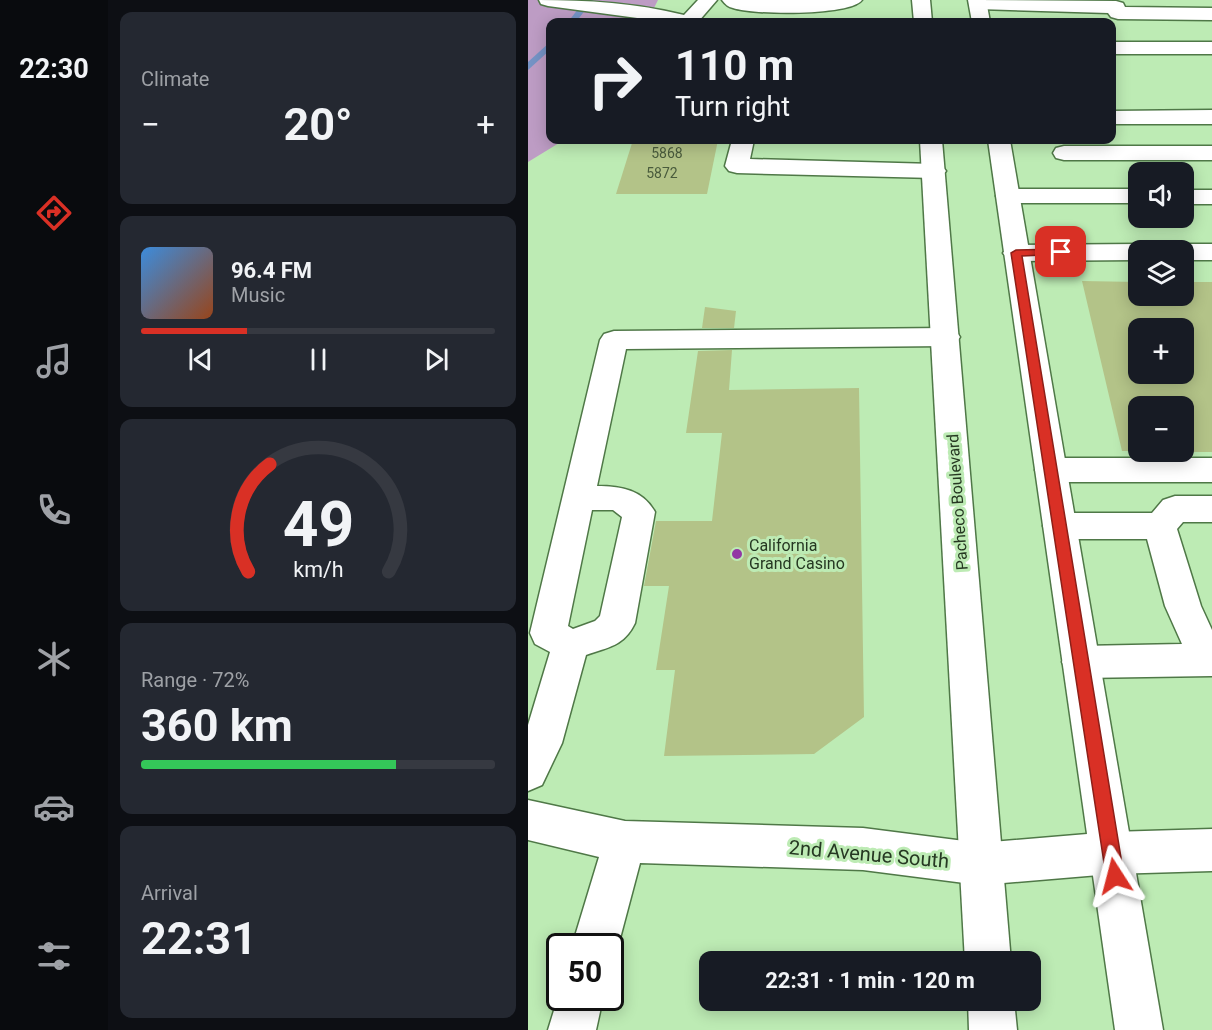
<!DOCTYPE html>
<meta charset="utf-8">
<style>
body{margin:0;font-family:Roboto,sans-serif;background:#242831;color:#f1f3f6;height:100vh;display:flex;flex-direction:column;font-size:22px;white-space:nowrap}
*{box-sizing:border-box;margin:0}
p{font-size:20px;color:#9ea1a6}
.icon{flex:none;width:33px;height:33px;fill:none;stroke:currentColor;stroke-width:2;stroke-linecap:round;stroke-linejoin:round}
.map{position:relative;flex:1;overflow:hidden}
.drawer{display:flex;flex-direction:column;gap:12px;padding:12px;background:#0d0f14;width:420px}
.drawer>*{flex:none}
.top-card{position:absolute;left:18px;top:18px;width:570px;height:126px;border-radius:12px;box-shadow:0 3px 15px #0003;background:#171b24;color:#f1f3f6;overflow:hidden}
.tools{position:absolute;left:600px;top:162px;display:grid;gap:12px}
.tools a{display:grid;place-items:center;width:66px;height:66px;border-radius:12px;background:#171b24;box-shadow:0 3px 15px #0003;font-size:30px}
.speed{position:absolute;left:18px;top:933px;display:flex;gap:12px;font-size:30px;font-weight:700;text-align:center}
.speed>*{display:grid;place-content:center;width:78px;height:78px;border-radius:50%;background:#171b24;box-shadow:0 3px 15px #0003;line-height:1}
.speed .limit{border:3px solid #111;border-radius:9px;background:#fff;color:#111}
.pin{position:absolute;display:grid;place-items:center;width:51px;height:51px;color:#fff;margin:-26px;border-radius:12px;box-shadow:0 3px 9px #0006}
.me{position:absolute;width:66px;margin:-33px;rotate:351deg;stroke-linejoin:round;filter:drop-shadow(0 0 4px #0008)}
.turn{display:flex;align-items:center;gap:21px;height:126px;padding:0 30px;font-size:27px}
.turn .icon{width:78px;height:78px;stroke-width:2.5}
.turn b{display:block;font-size:42px;line-height:51px}
.big{font-size:45px;font-weight:700;line-height:1.1}
.drawer .card{flex:1;display:flex;flex-direction:column;justify-content:center;gap:9px;min-width:0;padding:0 21px;border-radius:12px;background:#242831}
.drawer .dial{align-items:center;gap:0}
.dial svg{height:156px;overflow:visible;fill:none;stroke:#363941;stroke-width:7;stroke-linecap:round;text-anchor:middle}
.dial text{fill:#f1f3f6;stroke:none}
.song{display:flex;align-items:center;gap:18px}
.cover{width:72px;height:72px;border-radius:9px;background:linear-gradient(135deg,hsl(210 70% 55%),hsl(20 70% 35%))}
.played{height:6px;border-radius:3px;background:linear-gradient(90deg,#d93025 30%,#363941 30%)}
.keys{display:flex;justify-content:space-around;direction:ltr}
.heat{display:flex;justify-content:space-between;align-items:center;font-size:33px;direction:ltr}
.charge{height:9px;border-radius:4px;background:linear-gradient(90deg,#34c759 72%,#363941 0)}
.trip{position:absolute;left:171px;top:951px;width:342px;height:60px;border-radius:12px;background:#171b24;box-shadow:0 3px 15px #0003;font-weight:700;line-height:60px;text-align:center}
main{display:flex;flex:1;min-height:0}
.menu{display:flex;flex-direction:column;width:108px;justify-content:space-around;align-items:center;background:#090b0e;color:#9ea1a6}
.menu .icon{width:42px;height:42px}
.menu .active{color:#d93025}
.menu b{font-size:27px;color:#f1f3f6}
.map>svg:first-child{display:block}
.green{fill:#bd9cc4}
.lines{fill:none;stroke-linecap:round;stroke-linejoin:round}
.stream{fill:#7593c5;fill-rule:evenodd}
.building{fill:#b3c388;fill-rule:evenodd}
.minor-casing{stroke:#4f7847;stroke-width:3}
.major-casing{stroke:#4f7847;stroke-width:3}
.minor{fill:#fff;fill-rule:evenodd}
.major{fill:#fff;fill-rule:evenodd}
.route{fill:#d93025;stroke:#8d1f18;stroke-width:1.5}
.poi-dot{fill:#9238a4;stroke:#bdebb4;stroke-width:2}
.labels{text-anchor:middle;stroke-width:6;stroke-linejoin:round;paint-order:stroke}
.number-label{font-size:14px;fill:#495b3c}
.street-label{font-size:16px;fill:#263822;stroke:#bdebb4}
.poi-label{font-size:16px;fill:#263822;stroke:#bdebb4;text-anchor:start}
.near-street-label{font-size:20px;fill:#263822;stroke:#bdebb4}
</style>
<main>
<nav class="menu">
<b>22:30</b>
<svg class="icon active" aria-label="directions" viewBox="0 0 24 24"><path d="M12 3l9 9-9 9-9-9zM9 14v-3h6M13 9l2 2-2 2"/></svg>
<svg class="icon" aria-label="music" viewBox="0 0 24 24"><path d="M9 18V5l10-2v13"/><circle cx="6" cy="18" r="3"/><circle cx="16" cy="16" r="3"/></svg>
<svg class="icon" aria-label="phone" viewBox="0 0 24 24"><path d="M5 4h4l2 5-3 2q2 4 5 5l2-3 5 2v4C11 20 4 13 5 4z"/></svg>
<svg class="icon" aria-label="climate" viewBox="0 0 24 24"><path d="M12 3v18M4 7l16 10M4 17L20 7"/></svg>
<svg class="icon" aria-label="car" viewBox="0 0 24 24"><path d="M5 17H2v-5l4-1 3-4h7l3 4 3 1v5h-3M9 17h6M6 11h13"/><circle cx="7" cy="17" r="2"/><circle cx="17" cy="17" r="2"/></svg>
<svg class="icon" aria-label="filters" viewBox="0 0 24 24"><path d="M4 7h16M4 17h16"/><circle cx="9" cy="7" r="2"/><circle cx="15" cy="17" r="2"/></svg>
</nav>
<section class="drawer">
<div class="card"><p>Climate</p>
<div class="heat"><a>−</a><b class="big">20°</b><a>+</a></div>
</div>
<div class="card">
<div class="song"><i class="cover"></i><div><b>96.4 FM</b><p>Music</p></div></div>
<div class="played"></div>
<div class="keys"><svg class="icon" aria-label="previous" viewBox="0 0 24 24"><path d="M18 5L8 12l10 7zM5 5v14"/></svg><svg class="icon" aria-label="pause" viewBox="0 0 24 24"><path d="M8 5v14M16 5v14"/></svg><svg class="icon" aria-label="next" viewBox="0 0 24 24"><path d="M6 5l10 7-10 7zM19 5v14"/></svg></div>
</div>
<div class="card dial"><svg viewBox="0 0 100 80">
<path d="M14 69A42 42 0 1 1 86 69"/>
<path d="M14 69A42 42 0 0 1 25 14" stroke="#d93025"/>
<text x="50" y="56" font-size="32" font-weight="700">49</text>
<text x="50" y="72" font-size="11">km/h</text>
</svg></div>
<div class="card"><p>Range · 72%</p><b class="big">360 km</b><div class="charge"></div></div>
<div class="card"><p>Arrival</p><b class="big">22:31</b></div>
</section>
<div class="map">
<svg width="684" height="1030" viewBox="0 0 684 1030">
<rect width="100%" height="100%" fill="#bdebb4"/>
<polygon class="green" points="0,0 130,0 119,22 22,22 22,140 36,140 0,162"/>
<g class="lines">
<g class="stream">
<polygon points="57,0 65,0 48,22 40,22"/>
<polygon points="22,42 22,50 0,70 0,62"/>
</g>
</g>
<g class="building">
<polygon points="105,140 190,140 179,194 88,194"/>
<path d="M 554,281 L 610,282 L 610,296 L 656,296 L 656,282 L 684,282 L 684,452 L 630,452 L 656,452 L 656,406 L 610,406 L 610,451 L 594,451 ZM 610,328 L 656,328 L 656,374 L 610,374 Z"/>
<polygon points="177,307 208,311 206,328 174,328"/>
<polygon points="204,350 201,390 331,388 336,717 286,754 136,756 147,670 128,670 141,586 116,586 128,521 184,521 194,433 158,433 170,351"/>
</g>
<g class="lines">
<defs>
<g id="minor">
<path d="M 11,0 C 60,0 108,3 156,15 L 170,0 L 189,0 L 170,22 L 139,22 L 20,6 L 13,4 Z"/>
<path d="M 194,0 L 334,0 C 323,16 224,15 205,8 C 200,7 197,4 194,0 Z"/>
<polygon points="443,0 588,1 595,3 597,7 684,8 684,20 590,19 583,17 580,13 450,9 443,7 441,3"/>
<rect x="584" y="42" width="100" height="12"/>
<polygon points="684,110 684,124 584,124 584,111"/>
<polygon points="204,140 226,140 222,159 406,164 414,166 418,171 414,176 406,178 209,173 201,171 197,166"/>
<polygon points="536,146 684,146 684,160 536,160 528,158 525,153 528,148"/>
<polygon points="480,189 610,189 610,203 480,203 472,201 468,196 472,191"/>
<rect x="656" y="190" width="28" height="14"/>
<polygon points="610,244 619,247 622,250 610,250 610,260 488,261 479,258 475,253 479,248 488,245"/>
<polygon points="656,244 684,244 684,260 656,260 656,250 644,250 647,247"/>
<path d="M 418,328 L 428,331 L 432,337 L 428,343 L 418,346 L 98,349 L 69,486 C 93,486 115,490 127,512 L 107,623 C 96,646 81,647 58,655 L 34,743 L 14,785 L 0,791 L 0,725 L 22,652 L 7,644 L 2,633 L 72,340 L 76,334 L 86,331 ZM 64,510 L 85,510 L 94,517 L 72,616 L 67,621 L 45,629 L 40,626 Z"/>
<polygon points="523,458 684,458 684,482 523,482 512,478 507,470 512,462"/>
<polygon points="647,496 684,496 684,522 655,522 649,529 673,606 684,630 684,676 553,678 540,673 534,662 540,651 553,646 654,644 637,606 619,539 532,539 520,535 515,526 520,517 532,513 624,513 635,500"/>
<polygon points="0,800 97,821 335,828 452,843 583,832 684,829 684,871 583,874 452,885 335,870 112,863 90,946 82,962 82,946 44,946 71,857 0,840"/>
<polygon points="32,991 32,998 75,998 68,1030 20,1030"/>
</g>
<g id="major">
<polygon points="384,0 402,0 404,22 386,22"/>
<polygon points="440,0 458,0 462,22 444,22"/>
<polygon points="392,140 414,140 483,962 437,962"/>
<polygon points="460,140 482,140 635,1030 587,1030"/>
<polygon points="440,1000 486,1000 489,1030 441,1030"/>
</g>
</defs>
<use href="#minor" class="minor-casing"/>
<use href="#major" class="major-casing"/>
<use href="#minor" class="minor"/>
<use href="#major" class="major"/>
</g>
<polygon class="route" points="533,249 538,252 536,254 494,256 596,876 593,882 587,885 580,882 578,876 483,253 488,250"/>
<circle class="poi-dot" cx="209" cy="554" r="6"/>
<g class="labels">
<g class="number-label">
<text x="139" y="158">5868</text>
<text x="134" y="178">5872</text>
</g>
<g class="street-label">
<text transform="translate(429 502) rotate(-94)" y="6">Pacheco Boulevard</text>
</g>
<g class="poi-label">
<text x="221" y="551">California<tspan x="221" dy="18">Grand Casino</tspan></text>
</g>
<g class="near-street-label">
<text transform="translate(341 854) rotate(5)" y="7">2nd Avenue South</text>
</g>
</g>
</svg>
<div class="tools">
<a><svg class="icon" aria-label="sound" viewBox="0 0 24 24"><path d="M4 9h4l5-4v14l-5-4H4zM17 9q2 3 0 6"/></svg></a>
<a><svg class="icon" aria-label="layers" viewBox="0 0 24 24"><path d="M12 4l9 5-9 5-9-5zM3 14l9 5 9-5"/></svg></a>
<a>+</a>
<a>−</a>
</div>
<div class="speed"><div class="limit">50</div></div>
<div class="pin" style="left:533px;top:252px;background:#d93025"><svg class="icon" aria-label="arrive" viewBox="0 0 24 24"><path d="M6 21V4h12l-3 4 3 4H6"/></svg></div>
<svg class="me" style="left:587px;top:876px" viewBox="-20 -20 40 40"><path d="M0-17L14 15 0 8-14 15z" fill="#d93025" stroke="#fff" stroke-width="4"/></svg>
<div class="trip">22:31 · 1 min · 120 m</div>
<div class="top-card">
<div class="turn"><svg class="icon" aria-label="right" viewBox="0 0 24 24"><path d="M7 20v-9h11M14 6l5 5-5 5"/></svg><div><b>110 m</b>Turn right</div></div>
</div>
</div>
</main>
